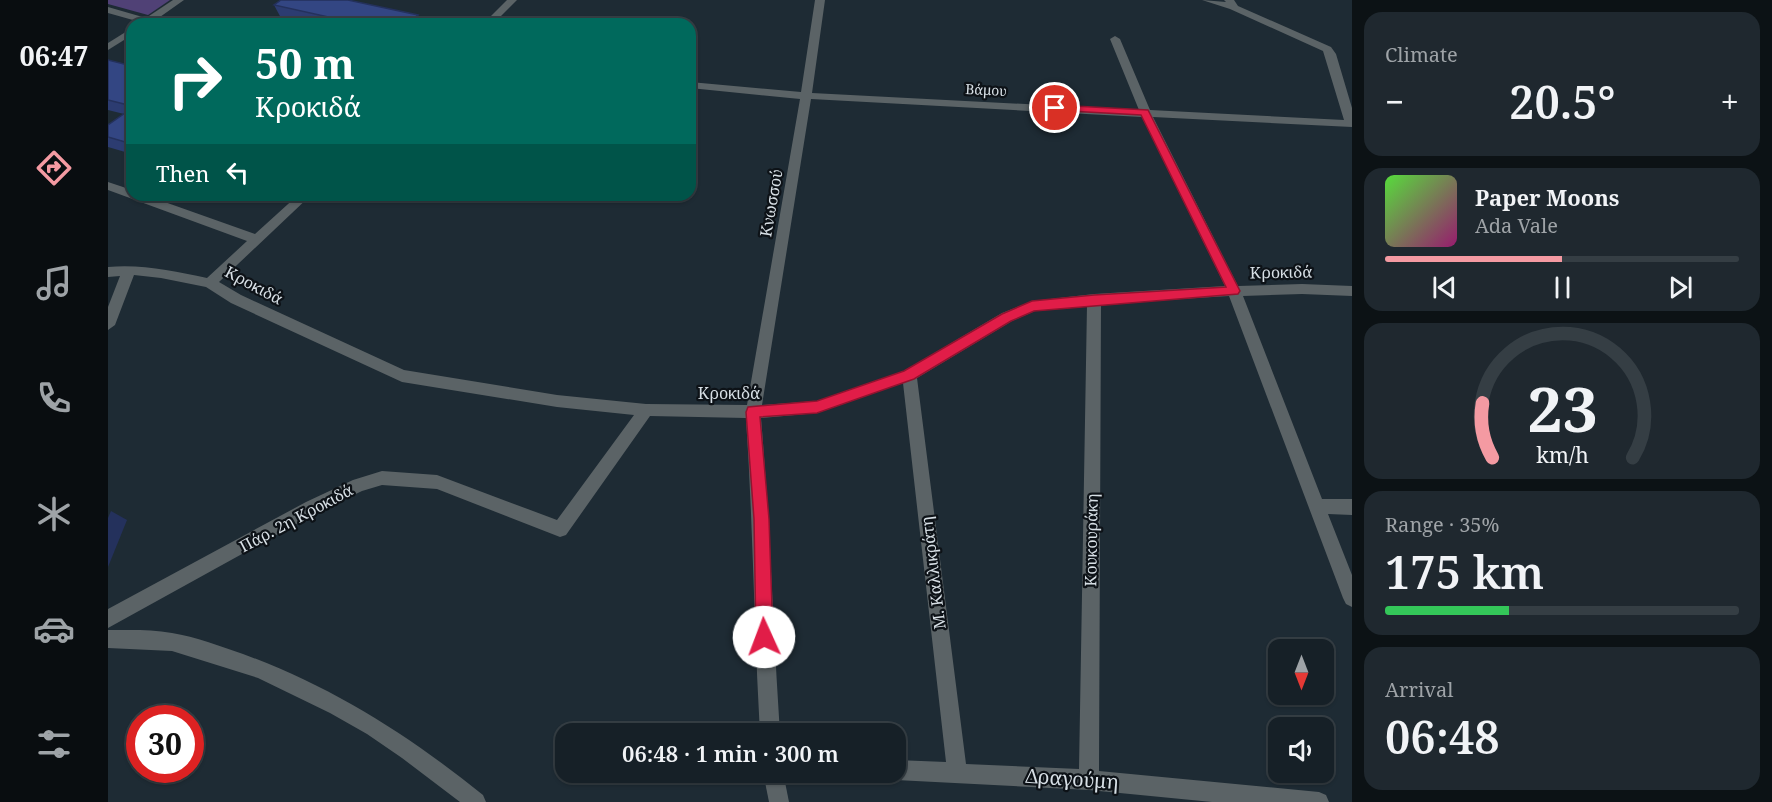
<!DOCTYPE html>
<meta charset="utf-8">
<style>
body{margin:0;font-family:"Noto Serif",serif;background:#1f282f;color:#f1f3f6;height:100vh;display:flex;flex-direction:column;font-size:22px;white-space:nowrap}
*{box-sizing:border-box;margin:0}
p{font-size:20px;color:#9ea3a7}
.icon{flex:none;width:33px;height:33px;fill:none;stroke:currentColor;stroke-width:2;stroke-linecap:round;stroke-linejoin:round}
.map{position:relative;flex:1;overflow:hidden}
.sheet{display:flex;flex-direction:column;gap:12px;padding:12px;background:#0c1215;width:420px}
.sheet>*{flex:none}
.guide{position:absolute;left:18px;top:18px;width:570px;height:183px;border-radius:18px;box-shadow:0 2px 4px #0004,0 0 0 2px #353e44;background:#00695c;color:#fff;overflow:hidden}
.needle{width:39px;rotate:180deg}
.buttons{position:absolute;left:1160px;top:639px;display:grid;gap:12px}
.buttons a{display:grid;place-items:center;width:66px;height:66px;border-radius:12px;background:#162027;box-shadow:0 2px 4px #0004,0 0 0 2px #353e44;font-size:30px}
.speed{position:absolute;left:18px;top:705px;display:flex;gap:12px;font-size:30px;font-weight:700;text-align:center}
.speed>*{display:grid;place-content:center;width:78px;height:78px;border-radius:50%;background:#162027;box-shadow:0 2px 4px #0004,0 0 0 2px #353e44;line-height:1}
.speed .limit{border:9px solid #d22;background:#fff;color:#111}
.pin{position:absolute;display:grid;place-items:center;width:51px;height:51px;color:#fff;margin:-26px;border:3px solid #fff;border-radius:50%;box-shadow:0 2px 6px #0007}
.me{position:absolute;width:66px;margin:-33px;rotate:358deg;stroke-linejoin:round;filter:drop-shadow(0 0 4px #0008)}
.turn{display:flex;align-items:center;gap:21px;height:126px;padding:0 30px;font-size:27px}
.turn .icon{width:78px;height:78px;stroke-width:2.5}
.turn b{display:block;font-size:42px;line-height:51px}
.then{display:flex;align-items:center;height:57px;padding:0 30px;background:#0003;gap:12px;font-size:22px}
.big{font-size:45px;font-weight:600;line-height:1.1}
.sheet .widget{flex:1;display:flex;flex-direction:column;justify-content:center;gap:9px;min-width:0;padding:0 21px;border-radius:18px;background:#1f282f}
.sheet .dial{align-items:center;gap:0}
.dial svg{height:156px;overflow:visible;fill:none;stroke:#353e44;stroke-width:7;stroke-linecap:round;text-anchor:middle}
.dial text{fill:#f1f3f6;stroke:none}
.song{display:flex;align-items:center;gap:18px}
.cover{width:72px;height:72px;border-radius:9px;background:linear-gradient(135deg,hsl(110 70% 55%),hsl(320 70% 35%))}
.played{height:6px;border-radius:3px;background:linear-gradient(90deg,#f49aa2 50%,#353e44 50%)}
.keys{display:flex;justify-content:space-around;direction:ltr}
.heat{display:flex;justify-content:space-between;align-items:center;font-size:33px;direction:ltr}
.charge{height:9px;border-radius:4px;background:linear-gradient(90deg,#34c759 35%,#353e44 0)}
.trip{position:absolute;left:447px;top:723px;width:351px;height:60px;border-radius:18px;background:#162027;box-shadow:0 2px 4px #0004,0 0 0 2px #353e44;font-weight:600;line-height:60px;text-align:center}
main{display:flex;flex:1;min-height:0}
.tabs{display:flex;flex-direction:column;width:108px;justify-content:space-around;align-items:center;background:#090d10;color:#9ea3a7}
.tabs .icon{width:42px;height:42px}
.tabs .current{color:#f49aa2}
.tabs b{font-size:27px;color:#f1f3f6}
.map>svg:first-child{display:block}
.green{fill:#504176}
.lines{fill:none;stroke-linecap:round;stroke-linejoin:round}
.minor{fill:#5b6366;fill-rule:evenodd}
.wall{fill:#2c3c71}
.shaded-wall{fill:#24315c}
.building{fill:#334683;stroke:#24315c;stroke-width:1.5}
.route{fill:#e11d48;stroke:#92132f;stroke-width:1.5}
.labels{text-anchor:middle;stroke-width:4.5;stroke-linejoin:round;paint-order:stroke}
.far-street-label{font-size:14px;fill:#d7dfe5;stroke:#0d1217}
.street-label{font-size:16px;fill:#d7dfe5;stroke:#0d1217}
.near-street-label{font-size:20px;fill:#d7dfe5;stroke:#0d1217}
</style>
<main>
<nav class="tabs">
<b>06:47</b>
<svg class="icon current" aria-label="directions" viewBox="0 0 24 24"><path d="M12 3l9 9-9 9-9-9zM9 14v-3h6M13 9l2 2-2 2"/></svg>
<svg class="icon" aria-label="music" viewBox="0 0 24 24"><path d="M9 18V5l10-2v13"/><circle cx="6" cy="18" r="3"/><circle cx="16" cy="16" r="3"/></svg>
<svg class="icon" aria-label="phone" viewBox="0 0 24 24"><path d="M5 4h4l2 5-3 2q2 4 5 5l2-3 5 2v4C11 20 4 13 5 4z"/></svg>
<svg class="icon" aria-label="climate" viewBox="0 0 24 24"><path d="M12 3v18M4 7l16 10M4 17L20 7"/></svg>
<svg class="icon" aria-label="car" viewBox="0 0 24 24"><path d="M5 17H2v-5l4-1 3-4h7l3 4 3 1v5h-3M9 17h6M6 11h13"/><circle cx="7" cy="17" r="2"/><circle cx="17" cy="17" r="2"/></svg>
<svg class="icon" aria-label="filters" viewBox="0 0 24 24"><path d="M4 7h16M4 17h16"/><circle cx="9" cy="7" r="2"/><circle cx="15" cy="17" r="2"/></svg>
</nav>
<div class="map">
<svg width="1244" height="802" viewBox="0 0 1244 802">
<rect width="100%" height="100%" fill="#1e2b34"/>
<polygon class="green" points="0,0 62,0 40,15 0,4"/>
<g class="lines">
<g class="minor">
<polygon points="65,0 76,0 42,24 30,24 32,22 0,13 0,7 38,18"/>
<polygon points="399,0 409,0 385,24 375,24"/>
<path d="M 707,0 L 717,0 L 704,93 L 1031,110 L 1002,39 L 1007,36 L 1012,39 L 1042,110 L 1236,120 L 1215,51 L 1122,9 L 1094,0 L 1118,2 L 1116,0 L 1126,0 L 1130,6 L 1223,47 L 1228,54 L 1244,108 L 1244,127 L 1045,117 L 1130,286 L 1194,284 L 1244,286 L 1244,296 L 1194,294 L 1135,296 L 1214,499 L 1244,499 L 1244,515 L 1220,514 L 1244,575 L 1244,607 L 1238,604 L 1235,598 L 1121,296 L 993,304 L 991,771 L 1211,792 L 1218,795 L 1221,802 L 1104,802 L 981,790 L 788,780 L 781,777 L 779,772 L 788,772 L 788,760 L 838,762 L 795,383 L 709,413 L 653,418 C 662,523 665,628 672,734 L 652,734 C 646,628 645,523 638,418 L 542,416 L 458,535 L 452,537 L 329,489 L 274,485 L 254,491 L 210,512 L 0,628 L 0,609 L 198,502 L 245,480 L 274,471 L 329,475 L 449,520 L 526,415 L 449,407 L 294,382 L 123,303 L 98,287 L 53,278 L 26,275 L 7,325 L 0,330 L 0,307 L 12,276 L 0,277 L 0,267 C 34,264 66,271 99,278 L 139,241 L 0,190 L 0,182 L 24,190 L 24,195 L 37,195 L 147,234 L 190,195 L 203,195 L 111,282 L 133,295 L 296,370 L 449,395 L 538,404 L 639,405 L 692,99 L 582,88 L 582,82 L 693,92 ZM 703,99 L 1034,117 L 1117,286 L 986,294 L 925,301 L 894,313 L 796,371 L 709,401 L 654,405 ZM 979,305 L 971,769 L 858,764 L 809,378 L 904,321 L 927,311 Z"/>
<polygon points="24,28 24,35 0,50 0,43"/>
<path d="M 0,630 C 21,630 43,629 64,633 C 88,637 112,646 135,654 C 223,686 302,736 375,795 L 378,802 L 352,802 L 294,758 L 259,734 L 222,713 L 150,678 L 64,651 L 0,648 Z"/>
<polygon points="655,772 675,772 681,802 661,802"/>
</g>
</g>
<g class="wall">
<polygon points="166,5 310,15 314,24 200,24 173,18"/>
<polygon points="0,60 24,66 24,154 0,147 0,125 16,114 0,110"/>
</g>
<g class="shaded-wall">
<polygon points="310,15 314,24 300,24"/>
<polygon points="3,511 19,520 0,567 0,518"/>
</g>
<g class="building">
<polygon points="173,0 240,0 310,15 300,24 252,24 166,5"/>
<polygon points="0,60 24,66 24,106 0,100"/>
<polygon points="20,111 24,112 24,144 0,137 0,125"/>
</g>
<polygon class="route" points="947,105 1040,110 1132,291 1130,294 926,311 903,321 806,379 709,413 652,417 661,519 665,637 662,643 656,645 650,643 648,637 646,519 638,412 640,407 709,401 796,371 894,314 924,301 986,295 1118,287 1033,115 943,110 943,106"/>
<g class="labels">
<g class="far-street-label">
<text transform="translate(878 90) rotate(3)" y="5">Βάμου</text>
</g>
<g class="street-label">
<text transform="translate(663 203) rotate(-80)" y="6">Κνωσσού</text>
<text transform="translate(1173 272) rotate(-1)" y="6">Κροκιδά</text>
<text transform="translate(146 285) rotate(28)" y="6">Κροκιδά</text>
<text x="621" y="399">Κροκιδά</text>
<text transform="translate(188 518) rotate(-28)" y="6">Πάρ. 2η Κροκιδά</text>
<text transform="translate(983 540) rotate(-89)" y="6">Κουκουράκη</text>
<text transform="translate(825 573) rotate(-97)" y="6">Μ. Καλλικράτη</text>
</g>
<g class="near-street-label">
<text transform="translate(964 779) rotate(4)" y="7">Δραγούμη</text>
</g>
</g>
</svg>
<div class="buttons">
<a><svg class="needle" viewBox="-14 -14 28 28"><path d="M0-13l5 13h-10z" fill="#e53935"/><path d="M0 13l5-13h-10z" fill="#9ea3a7"/></svg></a>
<a><svg class="icon" aria-label="sound" viewBox="0 0 24 24"><path d="M4 9h4l5-4v14l-5-4H4zM17 9q2 3 0 6"/></svg></a>
</div>
<div class="speed"><div class="limit">30</div></div>
<div class="pin" style="left:947px;top:108px;background:#d93025"><svg class="icon" aria-label="arrive" viewBox="0 0 24 24"><path d="M6 21V4h12l-3 4 3 4H6"/></svg></div>
<svg class="me" style="left:656px;top:637px" viewBox="-20 -20 40 40"><circle r="19" fill="#fff"/><path d="M0-13L10 11 0 6-10 11z" fill="#e11d48"/></svg>
<div class="trip">06:48 · 1 min · 300 m</div>
<div class="guide">
<div class="turn"><svg class="icon" aria-label="right" viewBox="0 0 24 24"><path d="M7 20v-9h11M14 6l5 5-5 5"/></svg><div><b>50 m</b>Κροκιδά</div></div>
<div class="then">Then<svg class="icon" aria-label="left" viewBox="0 0 24 24"><path d="M17 20v-9H6M10 6l-5 5 5 5"/></svg></div>
</div>
</div>
<section class="sheet">
<div class="widget"><p>Climate</p>
<div class="heat"><a>−</a><b class="big">20.5°</b><a>+</a></div>
</div>
<div class="widget">
<div class="song"><i class="cover"></i><div><b>Paper Moons</b><p>Ada Vale</p></div></div>
<div class="played"></div>
<div class="keys"><svg class="icon" aria-label="previous" viewBox="0 0 24 24"><path d="M18 5L8 12l10 7zM5 5v14"/></svg><svg class="icon" aria-label="pause" viewBox="0 0 24 24"><path d="M8 5v14M16 5v14"/></svg><svg class="icon" aria-label="next" viewBox="0 0 24 24"><path d="M6 5l10 7-10 7zM19 5v14"/></svg></div>
</div>
<div class="widget dial"><svg viewBox="0 0 100 80">
<path d="M14 69A42 42 0 1 1 86 69"/>
<path d="M14 69A42 42 0 0 1 9 41" stroke="#f49aa2"/>
<text x="50" y="56" font-size="32" font-weight="700">23</text>
<text x="50" y="72" font-size="11">km/h</text>
</svg></div>
<div class="widget"><p>Range · 35%</p><b class="big">175 km</b><div class="charge"></div></div>
<div class="widget"><p>Arrival</p><b class="big">06:48</b></div>
</section>
</main>
